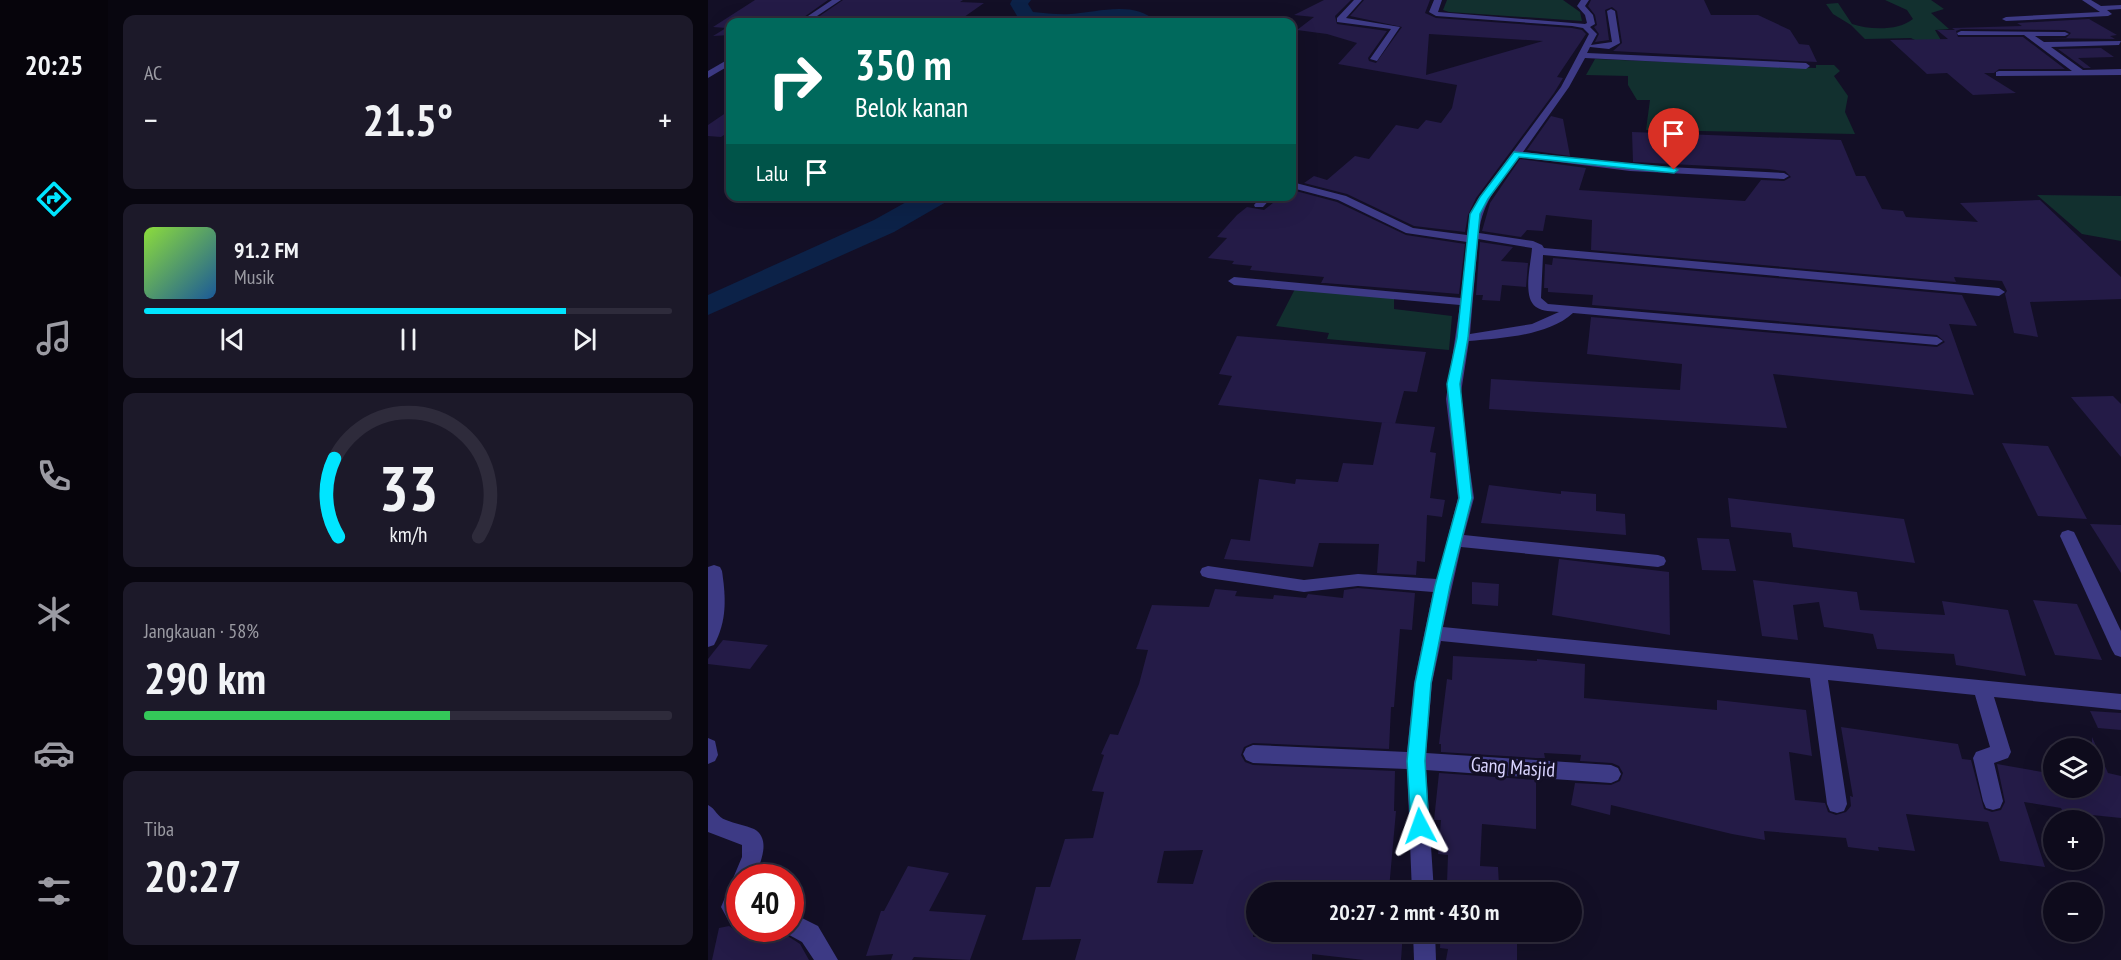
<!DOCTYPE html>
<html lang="id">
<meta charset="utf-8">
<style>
body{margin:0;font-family:"PT Sans Narrow",sans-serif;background:#1c1929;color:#f1f3f6;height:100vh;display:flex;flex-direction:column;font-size:22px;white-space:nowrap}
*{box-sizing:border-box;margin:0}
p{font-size:20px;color:#9b9ba3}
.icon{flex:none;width:33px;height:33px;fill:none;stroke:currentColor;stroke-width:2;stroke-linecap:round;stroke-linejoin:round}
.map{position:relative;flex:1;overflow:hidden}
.sheet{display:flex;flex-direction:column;gap:15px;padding:15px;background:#08060f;width:600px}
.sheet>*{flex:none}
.guide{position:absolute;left:18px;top:18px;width:570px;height:183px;border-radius:12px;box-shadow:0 6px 24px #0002,0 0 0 2px #2e2b3b;background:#00695c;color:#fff;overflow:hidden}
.fabs{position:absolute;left:1335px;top:738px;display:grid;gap:12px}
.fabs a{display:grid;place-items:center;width:60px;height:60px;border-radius:50%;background:#0e0b1c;box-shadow:0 6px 24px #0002,0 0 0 2px #2e2b3b;font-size:30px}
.speed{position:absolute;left:18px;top:864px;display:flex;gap:12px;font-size:30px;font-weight:700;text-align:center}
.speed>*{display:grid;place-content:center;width:78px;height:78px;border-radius:50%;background:#0e0b1c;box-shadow:0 6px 24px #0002,0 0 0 2px #2e2b3b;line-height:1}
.speed .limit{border:9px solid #d22;background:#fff;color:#111}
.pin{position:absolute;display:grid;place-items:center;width:51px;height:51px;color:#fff;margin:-62px -26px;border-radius:50% 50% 50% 0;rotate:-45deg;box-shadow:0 0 6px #0007}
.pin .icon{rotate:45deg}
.me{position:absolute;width:66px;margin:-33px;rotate:356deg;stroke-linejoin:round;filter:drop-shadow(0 0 4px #0008)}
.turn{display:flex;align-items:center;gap:21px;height:126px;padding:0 30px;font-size:27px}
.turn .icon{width:78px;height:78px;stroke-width:2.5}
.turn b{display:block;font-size:42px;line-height:51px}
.then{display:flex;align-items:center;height:57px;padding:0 30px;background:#0003;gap:12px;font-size:22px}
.big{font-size:45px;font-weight:700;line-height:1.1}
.sheet .tile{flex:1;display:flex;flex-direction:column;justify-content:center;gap:9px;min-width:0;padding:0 21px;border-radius:12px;background:#1c1929}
.sheet .dial{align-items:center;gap:0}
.dial svg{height:156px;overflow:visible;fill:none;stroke:#2e2b3b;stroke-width:7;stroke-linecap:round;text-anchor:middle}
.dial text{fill:#f1f3f6;stroke:none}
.song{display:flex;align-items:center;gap:18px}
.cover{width:72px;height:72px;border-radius:9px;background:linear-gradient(135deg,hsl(90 70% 55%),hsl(210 70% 35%))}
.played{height:6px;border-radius:3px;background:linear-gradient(90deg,#00e5ff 80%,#2e2b3b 80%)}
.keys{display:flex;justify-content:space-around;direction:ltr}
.heat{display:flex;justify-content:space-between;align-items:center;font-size:33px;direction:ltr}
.charge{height:9px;border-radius:4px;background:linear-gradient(90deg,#34c759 58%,#2e2b3b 0)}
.trip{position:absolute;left:538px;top:882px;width:336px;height:60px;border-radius:30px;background:#0e0b1c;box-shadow:0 6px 24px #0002,0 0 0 2px #2e2b3b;font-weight:700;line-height:60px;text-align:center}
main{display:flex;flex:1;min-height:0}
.tab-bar{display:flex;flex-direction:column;width:108px;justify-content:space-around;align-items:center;background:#06040b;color:#9b9ba3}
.tab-bar .icon{width:42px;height:42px}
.tab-bar .active{color:#00e5ff}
.tab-bar b{font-size:27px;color:#f1f3f6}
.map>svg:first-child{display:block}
.green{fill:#12302f}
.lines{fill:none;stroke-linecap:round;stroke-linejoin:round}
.river{fill:#0c2248;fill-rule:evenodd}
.building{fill:#241b47;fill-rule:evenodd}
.minor{fill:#3d3a85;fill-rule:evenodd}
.route{fill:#00e5ff;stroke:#0095a6;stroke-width:1.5}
.labels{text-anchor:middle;stroke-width:6;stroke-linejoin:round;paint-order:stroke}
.near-street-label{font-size:20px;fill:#d9d4ff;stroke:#130f26}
</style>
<main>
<nav class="tab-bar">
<b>20:25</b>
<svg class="icon active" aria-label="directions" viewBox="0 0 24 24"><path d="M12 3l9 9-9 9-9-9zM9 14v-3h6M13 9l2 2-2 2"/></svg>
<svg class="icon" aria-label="music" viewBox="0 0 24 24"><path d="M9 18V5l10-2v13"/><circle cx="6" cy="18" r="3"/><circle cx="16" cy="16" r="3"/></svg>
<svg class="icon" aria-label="phone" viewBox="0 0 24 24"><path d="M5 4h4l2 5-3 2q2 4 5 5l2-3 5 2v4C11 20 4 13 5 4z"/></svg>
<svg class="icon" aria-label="climate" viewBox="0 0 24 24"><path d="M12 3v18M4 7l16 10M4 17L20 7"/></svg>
<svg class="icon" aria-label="car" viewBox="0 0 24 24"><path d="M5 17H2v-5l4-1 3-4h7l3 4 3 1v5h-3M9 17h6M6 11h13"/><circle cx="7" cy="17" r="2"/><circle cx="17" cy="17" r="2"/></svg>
<svg class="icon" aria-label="filters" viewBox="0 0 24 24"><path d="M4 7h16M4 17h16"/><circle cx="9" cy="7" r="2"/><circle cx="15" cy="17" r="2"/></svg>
</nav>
<section class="sheet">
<div class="tile"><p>AC</p>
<div class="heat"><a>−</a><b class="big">21.5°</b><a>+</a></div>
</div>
<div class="tile">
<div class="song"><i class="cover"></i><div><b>91.2 FM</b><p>Musik</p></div></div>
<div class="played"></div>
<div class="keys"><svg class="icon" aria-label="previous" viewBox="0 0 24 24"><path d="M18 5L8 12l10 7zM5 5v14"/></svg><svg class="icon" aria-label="pause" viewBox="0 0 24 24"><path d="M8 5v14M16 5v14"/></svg><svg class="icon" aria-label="next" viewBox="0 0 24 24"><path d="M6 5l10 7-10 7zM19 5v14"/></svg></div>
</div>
<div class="tile dial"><svg viewBox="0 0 100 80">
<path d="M14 69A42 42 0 1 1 86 69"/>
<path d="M14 69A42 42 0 0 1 12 29" stroke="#00e5ff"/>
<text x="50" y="56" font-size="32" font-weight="700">33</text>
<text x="50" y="72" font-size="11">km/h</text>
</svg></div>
<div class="tile"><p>Jangkauan · 58%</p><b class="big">290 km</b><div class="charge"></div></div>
<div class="tile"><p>Tiba</p><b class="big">20:27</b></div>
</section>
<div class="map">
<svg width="1413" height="960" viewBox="0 0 1413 960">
<rect width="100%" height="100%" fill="#130f26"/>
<g class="green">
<polygon points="739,0 855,0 872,12 874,21 741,12 735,10"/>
<path d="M 1177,0 L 1223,0 L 1236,9 L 1223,13 L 1241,29 L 1227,30 L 1234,42 L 1213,43 L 1203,38 L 1157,39 L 1143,25 L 1125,14 L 1118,4 L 1130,3 L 1144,24 C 1162,30 1190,31 1205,19 L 1199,10 Z"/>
<polygon points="887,59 1108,68 1108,65 1126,65 1132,71 1126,76 1140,96 1137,112 1147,134 938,130 942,100 929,100 920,85 920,76 878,75"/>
<polygon points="1329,195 1413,196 1413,241 1374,234"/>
<polygon points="587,289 686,298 686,309 744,316 741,350 619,339 621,333 568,326"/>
</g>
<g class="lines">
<g class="river">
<path d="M 304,0 L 323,0 L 320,4 L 325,12 C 338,13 350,15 363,14 C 389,12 428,0 448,22 L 425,22 L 410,17 L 383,22 L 318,22 L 312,21 L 302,4 Z"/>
<polygon points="209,196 242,196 238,202 186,232 0,315 0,295 166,220"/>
</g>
</g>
<g class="building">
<polygon points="47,0 120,0 89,22 22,22 22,35 5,36 18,28 5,27"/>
<polygon points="135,0 255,0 252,2 276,3 249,22 103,22"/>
<path d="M 616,0 L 643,0 L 627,16 L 629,24 L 679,31 L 660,58 L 661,61 L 668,63 L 694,27 L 642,16 L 656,0 L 722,0 L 717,13 L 728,18 L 864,28 L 874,30 L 878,34 L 849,77 L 855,78 L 846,93 L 768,198 L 760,215 L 757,232 L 706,226 L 639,194 L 596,183 L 606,176 L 619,180 L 647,156 L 661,159 L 688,125 L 710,129 L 718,120 L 733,123 L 744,108 L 749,85 L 630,64 L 649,43 L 619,34 L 589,30 L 606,17 L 586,15 ZM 721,34 L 835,41 L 718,75 Z"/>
<polygon points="883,0 996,0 1003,15 1050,15 1082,30 1091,44 1101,45 1109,62 905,51 914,43 909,11 904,7 897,10 901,40 887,42 891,34 886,27 889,25 887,15 880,6"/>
<polygon points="1381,19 1409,35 1402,36 1407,39 1334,38 1358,38 1363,33 1357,30 1253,29 1248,31 1250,37 1315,37 1357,69 1291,69 1286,73 1276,73 1308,93 1265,95 1239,73 1219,74 1182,40 1240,39 1229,30 1247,30 1244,28 1314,26 1309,23"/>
<polygon points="1393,48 1406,57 1370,58 1383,68 1376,68 1350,49"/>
<polygon points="22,110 22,131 13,137 0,136 0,125"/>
<polygon points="843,116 855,119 862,156 819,150"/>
<polygon points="924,132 1133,140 1148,176 1157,176 1174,209 1195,211 1198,217 1270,222 1252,203 1332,200 1413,277 1413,299 1322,302 1330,337 1306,333 1297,294 1299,291 1294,281 1246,277 1248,282 883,250 884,220 838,215 835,231 819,230 813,237 774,231 782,203 812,159 878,168 871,190 1037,201 1053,180 1076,181 1083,177 1077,171 1061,169 925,162"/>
<polygon points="584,190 629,202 698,235 757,244 751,294 617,283 613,283 616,277 542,270 544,266 524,264 526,261 500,258 519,238 509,237 529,215 539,207 556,210 574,196 584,196"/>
<polygon points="772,242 805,247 793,261 820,263 818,287 794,285 792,301 774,300 775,295 768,295"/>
<polygon points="845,258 1254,295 1269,326 1241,324 1266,395 1065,374 1079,428 781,409 783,379 972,390 974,364 879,354 883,317 1229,347 1237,342 1229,335 884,305 885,295 840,292 840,288 836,288 837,264 844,265"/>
<polygon points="529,336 718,352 709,392 696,391 687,424 510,405 524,376 511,374"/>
<polygon points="1405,396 1413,404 1413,457 1363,397"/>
<polygon points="674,422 727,427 722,452 728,453 722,498 737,500 734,517 719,515 717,562 709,561 708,575 669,573 671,544 611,543 605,567 516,559 523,539 542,541 551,479 587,484 588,479 630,482 635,463 665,465"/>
<polygon points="1294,443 1340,446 1379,519 1330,516"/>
<polygon points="781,485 853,494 853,491 888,494 888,511 917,514 918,535 773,523"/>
<polygon points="1020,498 1196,519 1207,563 1085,547 1083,533 1023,527"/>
<polygon points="1382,524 1413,525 1413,573"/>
<polygon points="989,538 1021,539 1028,571 994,570"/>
<polygon points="851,559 961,572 962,635 844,615"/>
<polygon points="1045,580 1149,592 1152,610 1237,615 1234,601 1300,610 1318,676 1248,665 1246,654 1169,649 1165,634 1116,627 1111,602 1085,605 1090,640 1054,636"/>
<polygon points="764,582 791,584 790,606 764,604"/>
<path d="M 650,588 L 707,593 L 704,630 L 692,629 L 686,707 L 683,707 L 681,749 L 545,743 L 536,747 L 533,755 L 537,762 L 545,765 L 687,771 L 686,811 L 688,811 L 681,889 L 617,884 L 617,888 L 586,888 L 586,892 L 547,892 L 545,937 L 610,932 L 695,932 L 693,960 L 656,960 L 604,954 L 604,960 L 367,960 L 373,939 L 314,940 L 328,887 L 342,887 L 357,839 L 385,838 L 396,792 L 384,791 L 396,755 L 393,754 L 402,734 L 410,735 L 431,684 L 440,650 L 428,649 L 444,605 L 501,607 L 507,589 L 529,591 L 527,596 L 565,599 L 566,595 L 598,598 L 600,594 L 635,598 L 636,590 ZM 495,850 L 485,884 L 449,883 L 456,851 Z"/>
<polygon points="1325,600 1369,604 1394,660 1347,655"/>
<polygon points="15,640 60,645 42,669 0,664 0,659"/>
<polygon points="745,656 829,661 829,659 877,664 876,698 1009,710 1009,700 1098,710 1104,756 1081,752 1087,800 1117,803 1120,812 1128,815 1138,812 1143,806 1142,796 1145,797 1133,727 1250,744 1254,759 1263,760 1276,809 1284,812 1293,810 1297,802 1289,764 1346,774 1346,788 1384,788 1384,737 1400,773 1413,776 1413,818 1355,812 1353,808 1316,802 1337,867 1292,861 1280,822 1198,814 1207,851 1170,847 1171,851 1140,847 1138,838 1056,831 1057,840 1024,834 903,805 902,815 863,805 867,783 903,785 912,781 915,773 911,766 904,763 872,761 873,755 836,753 837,758 828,758 733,752 733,744 731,744 739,679 744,680"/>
<polygon points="1382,711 1413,713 1413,730 1390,728"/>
<polygon points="731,773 828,780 828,829 774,824 772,866 790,867 791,885 739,883 740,855 730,854 733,820 726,820"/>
<polygon points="200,866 241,873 221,911 278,915 262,960 206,957 204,960 183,960 185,954 158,956 173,911 176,911"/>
<polygon points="21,926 31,932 38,928 64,928 72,931 92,944 101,960 4,960 11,928"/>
<polygon points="733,932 809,932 809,960 738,960 740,949 732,948"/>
</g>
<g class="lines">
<g class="minor">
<polygon points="124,0 133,0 100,22 91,22"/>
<polygon points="646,0 654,0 638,18 692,27 669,61 662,59 683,29 629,22 629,18"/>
<path d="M 726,0 L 734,0 L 730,12 L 877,24 L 879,23 L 877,15 L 869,6 L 873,0 L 881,0 L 877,6 L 885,15 L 887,24 L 882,27 L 889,34 L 883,45 L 904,42 L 899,11 L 903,9 L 907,11 L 912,43 L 901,49 L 882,47 L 879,53 L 1098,63 L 1102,66 L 1098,69 L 877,58 L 861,87 L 815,152 L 922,165 L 1076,173 L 1081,176 L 1076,179 L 922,171 L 811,157 C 793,181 774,202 771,233 L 825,241 L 834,245 L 836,248 L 1291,288 L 1297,292 L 1291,296 L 835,255 L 833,298 L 840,304 L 1229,337 L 1235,341 L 1229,345 L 865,313 C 840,336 793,338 761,341 L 752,399 L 766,498 L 756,535 L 950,555 L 956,557 L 958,561 L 956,565 L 950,567 L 753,547 L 735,627 L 1413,694 L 1413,710 L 1286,697 L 1303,752 L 1300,758 L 1286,763 L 1295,801 L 1292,808 L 1285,810 L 1278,808 L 1275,801 L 1265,758 L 1268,752 L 1282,747 L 1267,695 L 1120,680 L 1139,804 L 1136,811 L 1129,813 L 1122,811 L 1119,804 L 1102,678 L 733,641 L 724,683 L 718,753 L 903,765 L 910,768 L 913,774 L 910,780 L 903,783 L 718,770 L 726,892 L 704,892 L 699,769 L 545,763 L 538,760 L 535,754 L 538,748 L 545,745 L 699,752 L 706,683 L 725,592 L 650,586 L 596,592 L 500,578 L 494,576 L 492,572 L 494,568 L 500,566 L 596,580 L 650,574 L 729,579 L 750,498 L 738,399 L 752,305 L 526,285 L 520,281 L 526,277 L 753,298 L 759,242 L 698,233 L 630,200 L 584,188 L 584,182 L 638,196 L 705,228 L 759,235 L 762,216 L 770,199 L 853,87 L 881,34 L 875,28 L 864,26 L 728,16 L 721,12 ZM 770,239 L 824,248 C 823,264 814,297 828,307 C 835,312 844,311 851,312 L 824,324 L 762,334 Z"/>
<polygon points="1374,0 1383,0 1393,6 1413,5 1413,9 1399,10 1404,14 1400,16 1298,21 1294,19 1298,17 1392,12"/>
<polygon points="1253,31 1357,32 1361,34 1357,36 1327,36 1336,42 1413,41 1411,45 1343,47 1375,70 1413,69 1413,75 1288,76 1288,72 1291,71 1364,71 1316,35 1250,35 1249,33"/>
<polygon points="19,60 22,60 22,65 0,78 0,71"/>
<polygon points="554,196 565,196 555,207 547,207 546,205"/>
<polygon points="1360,530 1366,532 1368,536 1413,631 1413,657 1407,655 1404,650 1352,536 1354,532"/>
<path d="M 6,565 L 12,567 L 14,571 C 18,598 19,621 6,645 L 0,647 L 0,567 Z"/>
<polygon points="0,738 7,741 10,755 7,761 0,764"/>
<path d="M 0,805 C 8,809 9,817 18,820 C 27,824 37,825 46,829 C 64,839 52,864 46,878 L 32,878 L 32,928 L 36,928 L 32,930 L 24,927 L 13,907 L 34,857 L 34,845 L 0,832 Z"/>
<polygon points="82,912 110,926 130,960 106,960 94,942 74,931 73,928 82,928"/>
<polygon points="705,932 727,932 728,960 706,960"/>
</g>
</g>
<polygon class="route" points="806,152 966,168 970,170 966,173 811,157 780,199 772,214 760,338 752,384 764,498 742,586 723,683 717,761 721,826 719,832 712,835 705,832 703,826 699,761 707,683 727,586 751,498 739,384 749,338 762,214 772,197"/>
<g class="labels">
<g class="near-street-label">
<text transform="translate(805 767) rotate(4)" y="7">Gang Masjid</text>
</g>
</g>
</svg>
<div class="fabs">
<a><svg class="icon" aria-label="layers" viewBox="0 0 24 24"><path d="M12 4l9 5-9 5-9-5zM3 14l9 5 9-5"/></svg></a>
<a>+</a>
<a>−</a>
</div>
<div class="speed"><div class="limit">40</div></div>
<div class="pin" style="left:966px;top:170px;background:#d93025"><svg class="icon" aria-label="arrive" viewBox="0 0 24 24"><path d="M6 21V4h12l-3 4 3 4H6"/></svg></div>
<svg class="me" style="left:712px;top:826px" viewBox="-20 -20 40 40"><path d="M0-17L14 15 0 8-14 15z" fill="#00e5ff" stroke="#fff" stroke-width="4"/></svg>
<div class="trip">20:27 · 2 mnt · 430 m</div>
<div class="guide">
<div class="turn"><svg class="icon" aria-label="right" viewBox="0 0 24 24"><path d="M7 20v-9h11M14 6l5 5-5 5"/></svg><div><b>350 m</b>Belok kanan</div></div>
<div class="then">Lalu<svg class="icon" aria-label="arrive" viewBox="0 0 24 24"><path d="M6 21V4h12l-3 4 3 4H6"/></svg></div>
</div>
</div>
</main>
